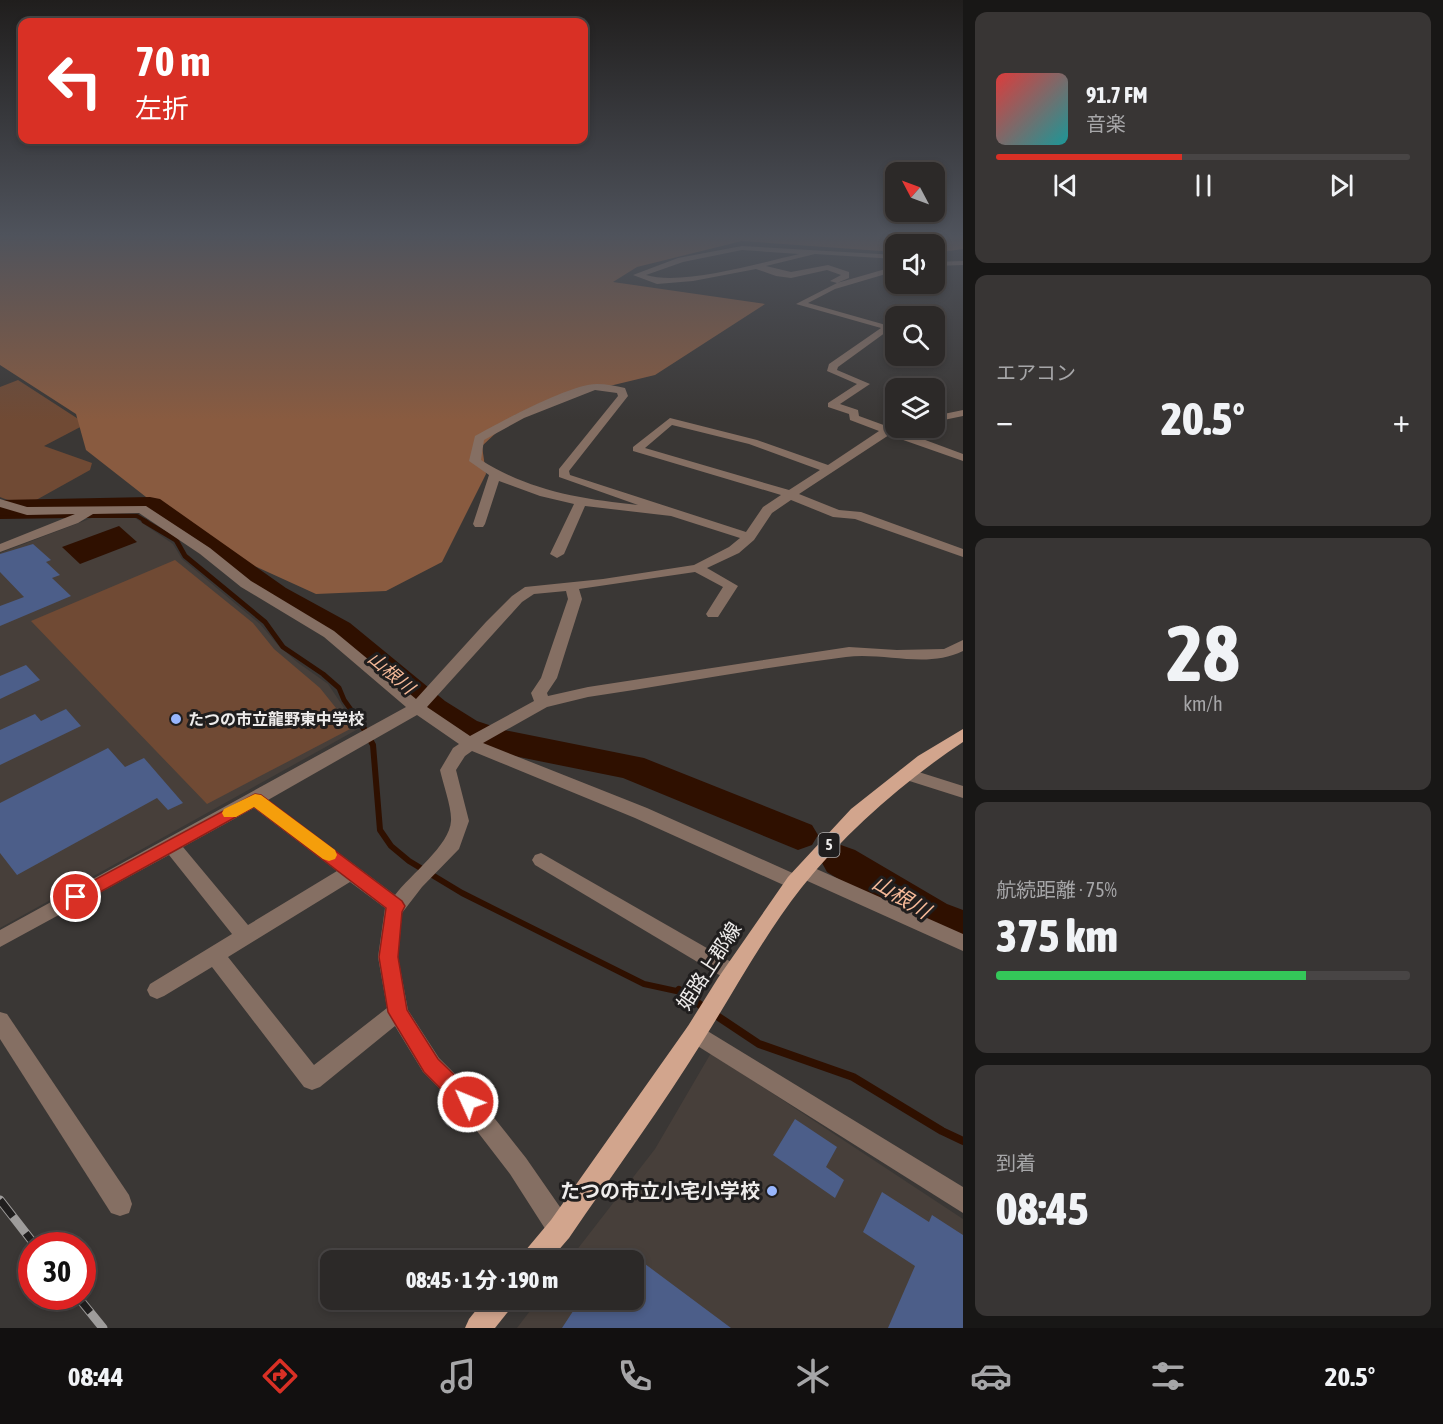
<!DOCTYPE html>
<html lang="ja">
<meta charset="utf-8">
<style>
body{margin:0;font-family:"Asap Condensed","Noto Sans JP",sans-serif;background:#383534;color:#f1f3f6;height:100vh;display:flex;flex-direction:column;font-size:22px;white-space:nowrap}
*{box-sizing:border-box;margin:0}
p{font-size:20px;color:#a6a6a8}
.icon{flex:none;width:33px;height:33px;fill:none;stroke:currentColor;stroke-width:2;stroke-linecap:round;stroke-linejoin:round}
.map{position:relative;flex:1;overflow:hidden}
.side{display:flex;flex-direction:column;gap:12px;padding:12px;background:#181716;width:480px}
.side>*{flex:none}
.hud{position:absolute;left:18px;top:18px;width:570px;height:126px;border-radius:12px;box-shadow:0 3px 9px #0003,0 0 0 2px #484545;background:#d93025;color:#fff;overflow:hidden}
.needle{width:39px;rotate:311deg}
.fabs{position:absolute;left:885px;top:162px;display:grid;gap:12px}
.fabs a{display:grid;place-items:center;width:60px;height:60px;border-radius:12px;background:#2c2928;box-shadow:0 3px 9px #0003,0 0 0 2px #484545;font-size:30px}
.speed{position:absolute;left:18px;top:1232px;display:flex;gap:12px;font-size:30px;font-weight:700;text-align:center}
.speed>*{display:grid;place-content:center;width:78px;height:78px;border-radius:50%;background:#2c2928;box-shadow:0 3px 9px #0003,0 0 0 2px #484545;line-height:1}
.speed .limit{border:9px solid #d22;background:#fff;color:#111}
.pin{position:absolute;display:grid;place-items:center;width:51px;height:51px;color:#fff;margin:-26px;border:3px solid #fff;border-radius:50%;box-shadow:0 2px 6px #0007}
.me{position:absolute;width:66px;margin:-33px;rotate:314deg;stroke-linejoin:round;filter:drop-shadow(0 0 4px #0008)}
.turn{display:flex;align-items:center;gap:21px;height:126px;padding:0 18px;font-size:27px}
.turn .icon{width:78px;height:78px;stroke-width:2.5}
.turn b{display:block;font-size:42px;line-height:51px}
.big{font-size:45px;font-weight:800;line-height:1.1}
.side .tile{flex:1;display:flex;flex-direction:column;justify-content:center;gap:9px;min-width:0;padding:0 21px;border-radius:12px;background:#383534}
.side .dial{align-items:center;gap:0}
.dial b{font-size:78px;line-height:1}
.song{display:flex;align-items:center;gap:18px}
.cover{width:72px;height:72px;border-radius:9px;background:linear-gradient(135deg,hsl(0 70% 55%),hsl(180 70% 35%))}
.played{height:6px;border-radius:3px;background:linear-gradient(90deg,#d93025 45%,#484545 45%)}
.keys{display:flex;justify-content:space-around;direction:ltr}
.heat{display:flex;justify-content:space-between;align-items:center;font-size:33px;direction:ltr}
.charge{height:9px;border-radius:4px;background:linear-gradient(90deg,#34c759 75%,#484545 0)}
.trip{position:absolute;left:320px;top:1250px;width:324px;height:60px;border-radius:12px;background:#2c2928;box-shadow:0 3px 9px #0003,0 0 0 2px #484545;font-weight:800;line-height:60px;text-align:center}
.tab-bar{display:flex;height:96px;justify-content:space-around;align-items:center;background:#121010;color:#a6a6a8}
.tab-bar .icon{width:42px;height:42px}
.tab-bar .selected{color:#d93025}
.tab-bar b{font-size:27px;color:#f1f3f6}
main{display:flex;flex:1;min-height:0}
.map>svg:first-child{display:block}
.built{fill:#473f3a}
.green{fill:#704a34}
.forest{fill:#895b40}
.water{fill:#2f1000}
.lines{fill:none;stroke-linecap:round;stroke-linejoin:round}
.stream-far3{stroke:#2f1000;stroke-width:4}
.stream-far2{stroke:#2f1000;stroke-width:5}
.stream-far1{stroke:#2f1000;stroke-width:6}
.stream{stroke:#2f1000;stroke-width:8}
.river{fill:#2f1000;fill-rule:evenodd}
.building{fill:#4c5e89}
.street{fill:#856f63;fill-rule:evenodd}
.primary{fill:#d2a58d;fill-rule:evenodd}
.rail-casing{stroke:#9e9c9b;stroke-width:9}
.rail{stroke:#201e1e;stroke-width:7;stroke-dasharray:21;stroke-linecap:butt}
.route{fill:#d93025;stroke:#8d1f18;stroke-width:1.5}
.slow{fill:#f59e0b}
.poi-dot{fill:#98b6fd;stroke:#201e1e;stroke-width:2}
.labels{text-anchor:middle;stroke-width:6;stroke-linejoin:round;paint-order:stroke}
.shield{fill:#201e1e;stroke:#b0aeae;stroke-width:1.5}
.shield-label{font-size:15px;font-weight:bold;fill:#eeeceb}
.poi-label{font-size:16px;font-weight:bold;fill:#eeeceb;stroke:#201e1e;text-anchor:start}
.water-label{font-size:18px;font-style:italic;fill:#f5b998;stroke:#201e1e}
.near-street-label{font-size:20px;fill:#eeeceb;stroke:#201e1e}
.near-poi-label{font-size:20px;font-weight:bold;fill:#eeeceb;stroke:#201e1e;text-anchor:end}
.near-water-label{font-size:21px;font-style:italic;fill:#f5b998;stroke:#201e1e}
</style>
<main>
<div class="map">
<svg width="963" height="1328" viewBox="0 0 963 1328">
<rect width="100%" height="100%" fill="#3a3735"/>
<g class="built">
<polygon points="92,518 135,518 173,544 182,559 260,624 277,644 297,662 328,684 358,729 0,928 0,553"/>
<polygon points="711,1053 963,1219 963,1328 517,1328 539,1299 633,1299 633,1260 569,1260 655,1149"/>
</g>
<g class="green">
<path d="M 18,380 L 86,424 L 44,446 L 92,463 L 90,470 L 29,504 C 19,500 10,502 0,497 L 0,387 Z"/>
<polygon points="175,560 253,623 274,649 320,688 352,728 207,804 31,621"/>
</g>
<polygon class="forest" points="0,234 963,234 963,249 935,253 934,244 896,244 895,252 742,241 637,267 613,282 765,304 655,375 568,396 515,415 482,446 486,474 442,562 386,591 316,594 217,549 192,533 86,450 76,414 0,365"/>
<polygon class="water" points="119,526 137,542 80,564 62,547"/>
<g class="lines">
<g class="stream-far3">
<polyline points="83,516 137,516 147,522"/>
<polyline points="0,517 73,516"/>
</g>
<polyline class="stream-far2" points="144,521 176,540 185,556 265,622 283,647 323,674 339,688 344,700 364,728"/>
<polyline class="stream-far1" points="363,727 373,745 380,830 391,846 409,861 462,893 644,984 681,992"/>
<g class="stream">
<polyline points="679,990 706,1009"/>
<polyline points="714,1014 759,1044 853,1077 942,1131 963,1141"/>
</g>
<g class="river">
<polygon points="150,497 160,499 286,588 350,623 445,701 477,721 504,730 644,758 812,825 818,835 812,845 798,850 623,778 499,753 451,737 421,717 328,637 264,600 144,513 0,516 0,500"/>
<polygon points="841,845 855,850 947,904 963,910 963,946 917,928 827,872 821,861 827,850"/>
</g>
</g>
<g class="building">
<polygon points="33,544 51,560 46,562 60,575 52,578 71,596 0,626 0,606 24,597 0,572 0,554"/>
<polygon points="26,665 40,680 0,699 0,676"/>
<polygon points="66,709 81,726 0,765 0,730 35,714 41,721"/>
<polygon points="108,748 125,767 144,758 183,803 168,810 157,798 17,875 0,853 0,803"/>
<polygon points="795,1119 837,1147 826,1167 844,1180 835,1198 773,1155"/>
<polygon points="882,1192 929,1222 932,1215 963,1235 963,1328 888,1328 915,1266 863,1232"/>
<polygon points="633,1255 731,1328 562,1328 581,1299 633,1299"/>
</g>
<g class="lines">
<g class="street">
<path d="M 742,246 L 896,255 L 896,259 L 815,254 L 766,266 L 791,272 L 828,265 L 849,272 L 849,278 L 837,283 L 896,266 L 896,271 L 835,289 L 808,303 L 893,327 L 838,367 L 837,370 L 870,384 L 840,404 L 858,410 L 859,416 L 889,427 L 906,428 L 901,431 L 963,454 L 963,461 L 889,435 L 799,494 L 839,510 L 861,512 L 963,549 L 963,557 L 855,519 L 833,517 L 791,500 L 772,513 L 754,540 L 739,553 L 707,568 L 738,586 L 718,617 L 708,617 L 706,614 L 723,587 L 695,572 L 579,589 L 582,599 L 557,678 L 547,693 L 548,696 L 588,687 L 849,647 L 897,650 L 944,649 L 963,640 L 963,651 C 927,669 884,652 846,657 C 760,668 674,684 588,697 L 547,707 L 483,743 L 647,808 L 797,875 L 796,872 L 798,867 L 805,865 L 812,867 L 963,934 L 963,951 L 803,879 L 804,882 L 802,887 L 795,889 L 788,887 L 635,818 L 472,751 L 465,756 L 456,770 L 469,821 L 459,849 L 422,887 L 402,913 L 398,957 L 408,1010 L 439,1058 L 476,1095 L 526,1158 L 569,1220 L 572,1229 L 569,1238 L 560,1241 L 551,1238 L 510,1174 L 460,1109 L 423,1072 L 395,1026 L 320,1087 L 312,1090 L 304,1087 L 212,967 L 164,996 L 157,999 L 150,996 L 147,990 L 150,984 L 232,934 L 169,855 L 0,947 L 0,930 L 406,707 L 324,637 L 241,587 L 200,554 L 139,513 L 93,514 L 78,523 L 0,552 L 0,544 L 75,514 L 27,515 L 0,507 L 0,499 L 27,507 L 146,506 L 210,548 L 251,581 L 334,631 L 416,699 L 486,622 L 512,596 L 525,587 L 603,579 L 694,565 L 729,547 L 740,538 L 671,516 L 585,506 L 564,554 L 557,558 L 550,554 L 574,504 L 540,496 L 499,481 L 485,524 L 483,527 L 475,527 L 473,524 L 489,475 L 469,461 L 475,436 C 500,422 570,384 597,384 C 606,384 616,386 625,388 L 628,396 L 569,471 L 570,475 L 746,532 L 763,507 L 781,495 L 633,451 L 633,447 L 670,418 L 757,440 L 828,465 L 879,431 L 850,420 L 849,414 L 828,407 L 828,403 L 857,384 L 827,371 L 829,364 L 881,328 L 796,304 L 837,283 L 830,281 L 841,275 L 827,270 L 791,278 L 776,276 L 756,269 L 693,281 L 657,284 L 633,275 L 678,258 ZM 742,250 L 799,254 C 760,263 682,286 646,275 L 683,262 ZM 595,390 L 617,393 L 618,396 L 559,469 L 559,477 L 638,505 C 581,499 530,491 481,460 L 484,440 L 524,418 ZM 672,425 L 749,444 L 820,470 L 789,490 L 645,448 ZM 566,591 L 568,599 L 541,678 L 531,693 L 534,701 L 470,736 L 427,707 L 522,602 L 534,594 ZM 417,715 L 459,744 L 453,748 L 440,770 C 443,784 452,808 451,821 C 450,845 410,875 395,895 L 268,800 ZM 254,808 L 337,871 L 248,925 L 183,847 ZM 350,882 L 385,908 L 378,957 L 387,1008 L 314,1065 L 228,957 Z"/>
<polygon points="963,261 963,265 934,266 934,262"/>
<polygon points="963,410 963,416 934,422 934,416"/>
<polygon points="906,768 963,786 963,798 900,778 898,774 900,770"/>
<polygon points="541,853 740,967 743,973 740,979 733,982 726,979 535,865 532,860 535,855"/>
<polygon points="0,1012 7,1014 129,1195 132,1204 129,1213 120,1216 111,1213 0,1039"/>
<polygon points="696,1024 963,1187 963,1213 688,1040 685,1033 688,1026"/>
</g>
<g class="primary">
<path d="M 963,729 L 963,742 C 903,782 848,830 802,887 C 765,934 736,988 704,1039 C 662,1107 614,1172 569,1238 L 550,1260 L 521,1260 L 525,1251 L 551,1220 L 688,1026 L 718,978 L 788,877 L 851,809 L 918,756 Z"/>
<polygon points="485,1299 515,1299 511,1308 495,1328 465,1328 469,1319"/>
</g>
<defs>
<g id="rail">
<polyline points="0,1200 35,1245"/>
<polyline points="77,1296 103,1328"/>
</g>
</defs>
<use href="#rail" class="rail-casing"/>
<use href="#rail" class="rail"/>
</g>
<linearGradient id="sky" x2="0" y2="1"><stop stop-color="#201e1d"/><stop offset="0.56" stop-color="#4f535c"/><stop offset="1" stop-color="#4f535c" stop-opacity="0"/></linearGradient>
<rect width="963" height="420" fill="url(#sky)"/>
<polygon class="route" points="255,794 261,795 402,901 405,906 402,912 398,957 407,1010 438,1059 475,1095 478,1102 475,1109 468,1111 461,1109 424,1072 388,1012 379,957 386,908 254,807 82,902 76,904 70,902 67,897 70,893"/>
<polygon class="slow" points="255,794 261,795 335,850 337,855 335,859 329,861 323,859 254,807 236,817 224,817 222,813 224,809"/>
<g class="poi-dot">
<circle cx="176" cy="719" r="6"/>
<circle cx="772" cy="1191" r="6"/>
</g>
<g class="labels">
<rect class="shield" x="818.5" y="833" width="21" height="24" rx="4.5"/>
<g class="shield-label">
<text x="829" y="850">5</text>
</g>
<g class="poi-label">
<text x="188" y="725">たつの市立龍野東中学校</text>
</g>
<g class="water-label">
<text transform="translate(391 673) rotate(40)" y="6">山根川</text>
</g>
<g class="near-street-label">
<text transform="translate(709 966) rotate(-57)" y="7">姫路上郡線</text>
</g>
<g class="near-poi-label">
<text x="760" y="1198">たつの市立小宅小学校</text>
</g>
<g class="near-water-label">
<text transform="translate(901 897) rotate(31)" y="7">山根川</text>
</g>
</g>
</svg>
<div class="fabs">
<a><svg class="needle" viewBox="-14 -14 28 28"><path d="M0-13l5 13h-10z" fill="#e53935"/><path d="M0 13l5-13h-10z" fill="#a6a6a8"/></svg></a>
<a><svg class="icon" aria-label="sound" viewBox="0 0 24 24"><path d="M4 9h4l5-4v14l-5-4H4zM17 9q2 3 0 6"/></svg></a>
<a><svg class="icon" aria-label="search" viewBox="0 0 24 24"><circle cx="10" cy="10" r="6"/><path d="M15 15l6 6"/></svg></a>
<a><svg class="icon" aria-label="layers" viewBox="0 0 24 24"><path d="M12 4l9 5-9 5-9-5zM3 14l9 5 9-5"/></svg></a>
</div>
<div class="speed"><div class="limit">30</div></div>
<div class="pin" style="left:76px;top:897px;background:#d93025"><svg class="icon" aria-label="arrive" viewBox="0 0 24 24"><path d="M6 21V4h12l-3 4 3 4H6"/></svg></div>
<svg class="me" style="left:468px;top:1102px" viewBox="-20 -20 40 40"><circle r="17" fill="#d93025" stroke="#fff" stroke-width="3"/><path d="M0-11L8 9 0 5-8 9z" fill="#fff"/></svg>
<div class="trip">08:45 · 1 分 · 190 m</div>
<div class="hud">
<div class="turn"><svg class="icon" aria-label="left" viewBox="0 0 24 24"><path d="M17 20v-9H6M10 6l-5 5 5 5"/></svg><div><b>70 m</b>左折</div></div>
</div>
</div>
<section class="side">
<div class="tile">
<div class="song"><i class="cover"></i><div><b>91.7 FM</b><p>音楽</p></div></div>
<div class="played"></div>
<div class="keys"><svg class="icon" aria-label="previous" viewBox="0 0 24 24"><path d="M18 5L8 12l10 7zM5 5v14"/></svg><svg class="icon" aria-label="pause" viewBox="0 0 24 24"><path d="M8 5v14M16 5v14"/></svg><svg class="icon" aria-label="next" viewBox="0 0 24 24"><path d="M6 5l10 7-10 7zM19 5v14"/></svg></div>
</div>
<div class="tile"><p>エアコン</p>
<div class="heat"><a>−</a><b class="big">20.5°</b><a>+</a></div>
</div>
<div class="tile dial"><b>28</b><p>km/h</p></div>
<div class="tile"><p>航続距離 · 75%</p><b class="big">375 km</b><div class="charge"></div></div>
<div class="tile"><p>到着</p><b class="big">08:45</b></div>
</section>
</main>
<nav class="tab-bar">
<b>08:44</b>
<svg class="icon selected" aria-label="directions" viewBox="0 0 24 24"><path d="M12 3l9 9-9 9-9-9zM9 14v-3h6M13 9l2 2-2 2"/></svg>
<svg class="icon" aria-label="music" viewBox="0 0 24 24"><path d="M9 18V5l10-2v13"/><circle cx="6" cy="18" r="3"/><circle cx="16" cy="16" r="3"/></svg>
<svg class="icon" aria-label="phone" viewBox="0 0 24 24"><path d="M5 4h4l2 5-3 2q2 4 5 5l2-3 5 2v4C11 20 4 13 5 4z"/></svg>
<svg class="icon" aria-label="climate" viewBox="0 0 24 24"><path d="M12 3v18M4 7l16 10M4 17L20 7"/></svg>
<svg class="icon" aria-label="car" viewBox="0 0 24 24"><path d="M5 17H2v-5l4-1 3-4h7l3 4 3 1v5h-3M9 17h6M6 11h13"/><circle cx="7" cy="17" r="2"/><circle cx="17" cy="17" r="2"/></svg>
<svg class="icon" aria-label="filters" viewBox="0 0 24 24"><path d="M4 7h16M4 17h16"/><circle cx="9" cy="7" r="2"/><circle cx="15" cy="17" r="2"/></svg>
<b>20.5°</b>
</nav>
